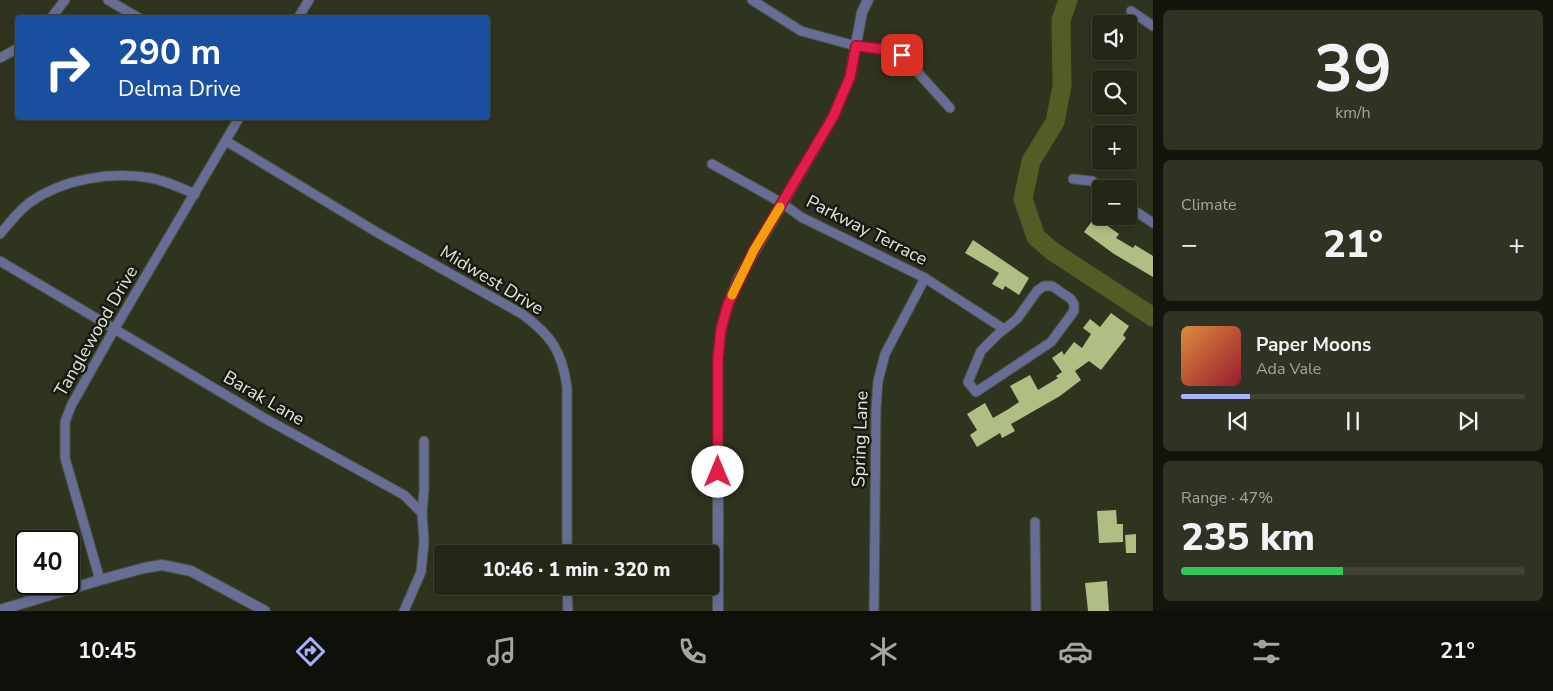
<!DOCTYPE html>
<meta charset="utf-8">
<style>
body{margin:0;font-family:"Nunito Sans",sans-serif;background:#2f3324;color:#f1f3f6;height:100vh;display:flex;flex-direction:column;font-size:19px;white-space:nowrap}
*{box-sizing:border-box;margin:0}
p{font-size:16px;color:#a3a5a1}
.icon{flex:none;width:28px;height:28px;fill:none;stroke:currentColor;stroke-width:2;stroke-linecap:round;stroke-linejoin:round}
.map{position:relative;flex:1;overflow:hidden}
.sheet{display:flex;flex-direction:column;gap:10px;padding:10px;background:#13150d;width:400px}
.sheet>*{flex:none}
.hud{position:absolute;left:15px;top:15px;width:475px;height:105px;border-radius:5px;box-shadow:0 2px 8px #0003,0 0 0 1px #404436;background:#1a4fa0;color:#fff;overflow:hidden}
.fabs{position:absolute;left:1092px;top:15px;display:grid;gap:10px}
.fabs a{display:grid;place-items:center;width:45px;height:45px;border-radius:5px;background:#232717;box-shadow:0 2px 8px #0003,0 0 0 1px #404436;font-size:25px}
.speed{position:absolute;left:15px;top:530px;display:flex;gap:10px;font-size:25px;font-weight:700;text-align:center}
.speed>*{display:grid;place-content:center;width:65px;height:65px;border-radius:50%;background:#232717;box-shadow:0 2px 8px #0003,0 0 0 1px #404436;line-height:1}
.speed .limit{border:2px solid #111;border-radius:8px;background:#fff;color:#111}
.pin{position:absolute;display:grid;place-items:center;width:42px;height:42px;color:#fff;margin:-21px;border-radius:10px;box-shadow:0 2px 8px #0006}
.me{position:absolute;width:55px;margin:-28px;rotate:0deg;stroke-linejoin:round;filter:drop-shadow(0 0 4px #0008)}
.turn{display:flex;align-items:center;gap:18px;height:105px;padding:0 20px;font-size:22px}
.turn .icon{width:65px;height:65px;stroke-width:2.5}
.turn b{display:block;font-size:35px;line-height:42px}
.big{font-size:38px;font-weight:800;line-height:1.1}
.sheet .card{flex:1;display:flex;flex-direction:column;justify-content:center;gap:8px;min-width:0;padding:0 18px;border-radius:8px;background:#2f3324}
.sheet .dial{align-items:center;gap:0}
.dial b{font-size:65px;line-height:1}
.song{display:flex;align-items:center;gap:15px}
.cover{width:60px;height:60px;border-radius:8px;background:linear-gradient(135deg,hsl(30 70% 55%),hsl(350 70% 35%))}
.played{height:5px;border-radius:2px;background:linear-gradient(90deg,#a7b1fc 20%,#404436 20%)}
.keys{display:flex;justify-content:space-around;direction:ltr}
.heat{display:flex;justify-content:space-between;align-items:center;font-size:28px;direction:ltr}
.charge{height:8px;border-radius:4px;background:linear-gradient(90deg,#34c759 47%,#404436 0)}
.trip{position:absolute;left:434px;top:545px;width:285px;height:50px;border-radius:5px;background:#232717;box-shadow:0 2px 8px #0003,0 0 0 1px #404436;font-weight:800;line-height:50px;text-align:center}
.tabs{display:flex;height:80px;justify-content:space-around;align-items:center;background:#0e1009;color:#a3a5a1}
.tabs .icon{width:35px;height:35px}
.tabs .active{color:#a7b1fc}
.tabs b{font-size:22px;color:#f1f3f6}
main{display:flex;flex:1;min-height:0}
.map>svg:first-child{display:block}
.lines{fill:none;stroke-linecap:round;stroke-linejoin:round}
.river{stroke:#525d25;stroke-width:19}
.building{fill:#b0bd83}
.minor-casing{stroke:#4c503d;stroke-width:11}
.tertiary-casing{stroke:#4c503d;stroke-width:12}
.minor{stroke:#676d95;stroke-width:9}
.tertiary{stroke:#676d95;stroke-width:10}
.route-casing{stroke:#92132f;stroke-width:12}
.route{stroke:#e11d48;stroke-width:9}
.slow{stroke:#f59e0b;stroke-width:9}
.labels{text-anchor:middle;stroke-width:5;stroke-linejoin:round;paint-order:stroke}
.street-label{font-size:18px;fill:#e3e6da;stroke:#181a11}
</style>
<main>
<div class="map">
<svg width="1153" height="611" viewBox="0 0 1153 611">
<rect width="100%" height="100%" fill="#2f341f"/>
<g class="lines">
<polyline class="river" points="1068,0 1061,20 1062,86 1055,122 1031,161 1023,199 1036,237 1052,251 1153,317"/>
</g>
<g class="building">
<polygon points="1095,217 1119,234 1116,238 1133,248 1135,245 1153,256 1153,277 1114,254 1084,232"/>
<polygon points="973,240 1029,278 1019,295 1005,286 1003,290 992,284 999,273 965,253"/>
<polygon points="1111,313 1129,326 1123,335 1126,338 1101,370 1089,361 1075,371 1081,380 1060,396 1011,424 1015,431 1002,438 1000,433 977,447 970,435 977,430 967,414 985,403 993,418 1007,410 1019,402 1010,386 1030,375 1038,390 1058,378 1056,376 1062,372 1052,358 1062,351 1064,355 1074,342 1082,348 1091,334 1083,328 1090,319 1100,327"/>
<polygon points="1116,510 1117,524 1123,524 1123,542 1099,543 1097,511"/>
<polygon points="1136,534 1136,553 1126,553 1125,535"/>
<polygon points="1107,581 1109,611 1088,611 1085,583"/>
</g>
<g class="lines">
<defs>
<g id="minor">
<polyline points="108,0 139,18"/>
<polyline points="752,0 801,31 856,46 890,50 902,55 950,108"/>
<polyline points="1131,11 1153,26"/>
<polyline points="51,18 65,0"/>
<polyline points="298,18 309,0"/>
<polyline points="0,58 18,48"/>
<path d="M 226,141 L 378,233 L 522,314 C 551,335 562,351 567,387 L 567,554"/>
<polyline points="712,164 782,203 801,217 925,278 1004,329"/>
<polyline points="1073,179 1092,181 1103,189"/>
<polyline points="1129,207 1153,223"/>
<path d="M 0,234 C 9,223 18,212 29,203 C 62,179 111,171 151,178 C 166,181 181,188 195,194"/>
<polyline points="0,261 266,419 404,495 422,513"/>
<polygon points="1044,286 1052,286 1071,299 1074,304 1074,311 1051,342 976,392 968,382 981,351 997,335 1017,319 1037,291"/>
<polyline points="1035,522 1036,611"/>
<polyline points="100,580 65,458 65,422 71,406 115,328 239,118"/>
<polyline points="567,586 568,611"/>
<polyline points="404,611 421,572 424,542 422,513 424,490 424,441"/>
<polyline points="874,611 876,409 878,381 885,354 925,278"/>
</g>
<g id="tertiary">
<polyline points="0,610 100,580 144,568 162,565 191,571 265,611"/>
<polyline points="718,611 718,358 721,329 728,304 739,278 833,117 850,77 862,12 868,0"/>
</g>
</defs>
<use href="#minor" class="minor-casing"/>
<use href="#tertiary" class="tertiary-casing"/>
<use href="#minor" class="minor"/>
<use href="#tertiary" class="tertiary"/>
</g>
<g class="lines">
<defs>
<polyline id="route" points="718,472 718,358 721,329 728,304 754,250 833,117 850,77 856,46 890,50 902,55"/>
</defs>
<use href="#route" class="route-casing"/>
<use href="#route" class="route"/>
<polyline class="slow" points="732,295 754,250 780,207"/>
</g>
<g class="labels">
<g class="street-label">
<text transform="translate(867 230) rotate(27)" y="6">Parkway Terrace</text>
<text transform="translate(492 280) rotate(31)" y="6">Midwest Drive</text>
<text transform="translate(96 331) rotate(-60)" y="6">Tanglewood Drive</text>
<text transform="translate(264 398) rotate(30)" y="6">Barak Lane</text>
<text transform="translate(860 439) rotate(-88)" y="6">Spring Lane</text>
</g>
</g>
</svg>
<div class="fabs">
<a><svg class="icon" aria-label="sound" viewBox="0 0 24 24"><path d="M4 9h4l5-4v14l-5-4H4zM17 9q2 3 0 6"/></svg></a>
<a><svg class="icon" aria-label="search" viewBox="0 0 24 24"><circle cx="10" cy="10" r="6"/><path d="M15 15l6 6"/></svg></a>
<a>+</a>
<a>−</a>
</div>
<div class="speed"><div class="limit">40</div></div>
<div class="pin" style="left:902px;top:55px;background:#d93025"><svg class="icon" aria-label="arrive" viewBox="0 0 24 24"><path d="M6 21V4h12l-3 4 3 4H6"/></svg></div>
<svg class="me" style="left:718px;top:472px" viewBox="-20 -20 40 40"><circle r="19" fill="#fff"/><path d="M0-13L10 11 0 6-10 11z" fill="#e11d48"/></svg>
<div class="trip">10:46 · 1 min · 320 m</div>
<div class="hud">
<div class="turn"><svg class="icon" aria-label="right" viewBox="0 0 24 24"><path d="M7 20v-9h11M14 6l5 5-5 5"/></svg><div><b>290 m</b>Delma Drive</div></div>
</div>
</div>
<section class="sheet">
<div class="card dial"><b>39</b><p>km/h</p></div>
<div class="card"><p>Climate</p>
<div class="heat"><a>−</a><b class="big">21°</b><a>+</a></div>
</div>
<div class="card">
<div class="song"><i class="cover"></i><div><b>Paper Moons</b><p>Ada Vale</p></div></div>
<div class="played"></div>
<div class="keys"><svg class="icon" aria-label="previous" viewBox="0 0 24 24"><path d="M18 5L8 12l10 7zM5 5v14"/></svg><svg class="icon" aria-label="pause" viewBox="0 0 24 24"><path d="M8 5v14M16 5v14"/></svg><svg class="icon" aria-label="next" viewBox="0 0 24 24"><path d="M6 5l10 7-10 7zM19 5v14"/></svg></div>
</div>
<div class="card"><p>Range · 47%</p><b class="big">235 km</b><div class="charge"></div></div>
</section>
</main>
<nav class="tabs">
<b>10:45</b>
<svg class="icon active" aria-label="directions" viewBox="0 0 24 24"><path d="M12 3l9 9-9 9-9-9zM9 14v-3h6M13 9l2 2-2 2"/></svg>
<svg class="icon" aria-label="music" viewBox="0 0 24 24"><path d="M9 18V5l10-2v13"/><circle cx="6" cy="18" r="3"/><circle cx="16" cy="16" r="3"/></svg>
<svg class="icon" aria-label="phone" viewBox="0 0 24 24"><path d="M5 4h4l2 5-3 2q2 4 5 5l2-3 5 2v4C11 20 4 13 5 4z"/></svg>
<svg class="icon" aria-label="climate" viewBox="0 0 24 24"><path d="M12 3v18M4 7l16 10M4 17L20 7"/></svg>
<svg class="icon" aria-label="car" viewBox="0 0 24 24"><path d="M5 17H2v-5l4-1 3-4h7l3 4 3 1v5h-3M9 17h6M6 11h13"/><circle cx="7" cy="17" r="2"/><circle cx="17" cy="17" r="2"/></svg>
<svg class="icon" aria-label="filters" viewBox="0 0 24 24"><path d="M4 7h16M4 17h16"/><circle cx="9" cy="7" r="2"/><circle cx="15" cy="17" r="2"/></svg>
<b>21°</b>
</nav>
